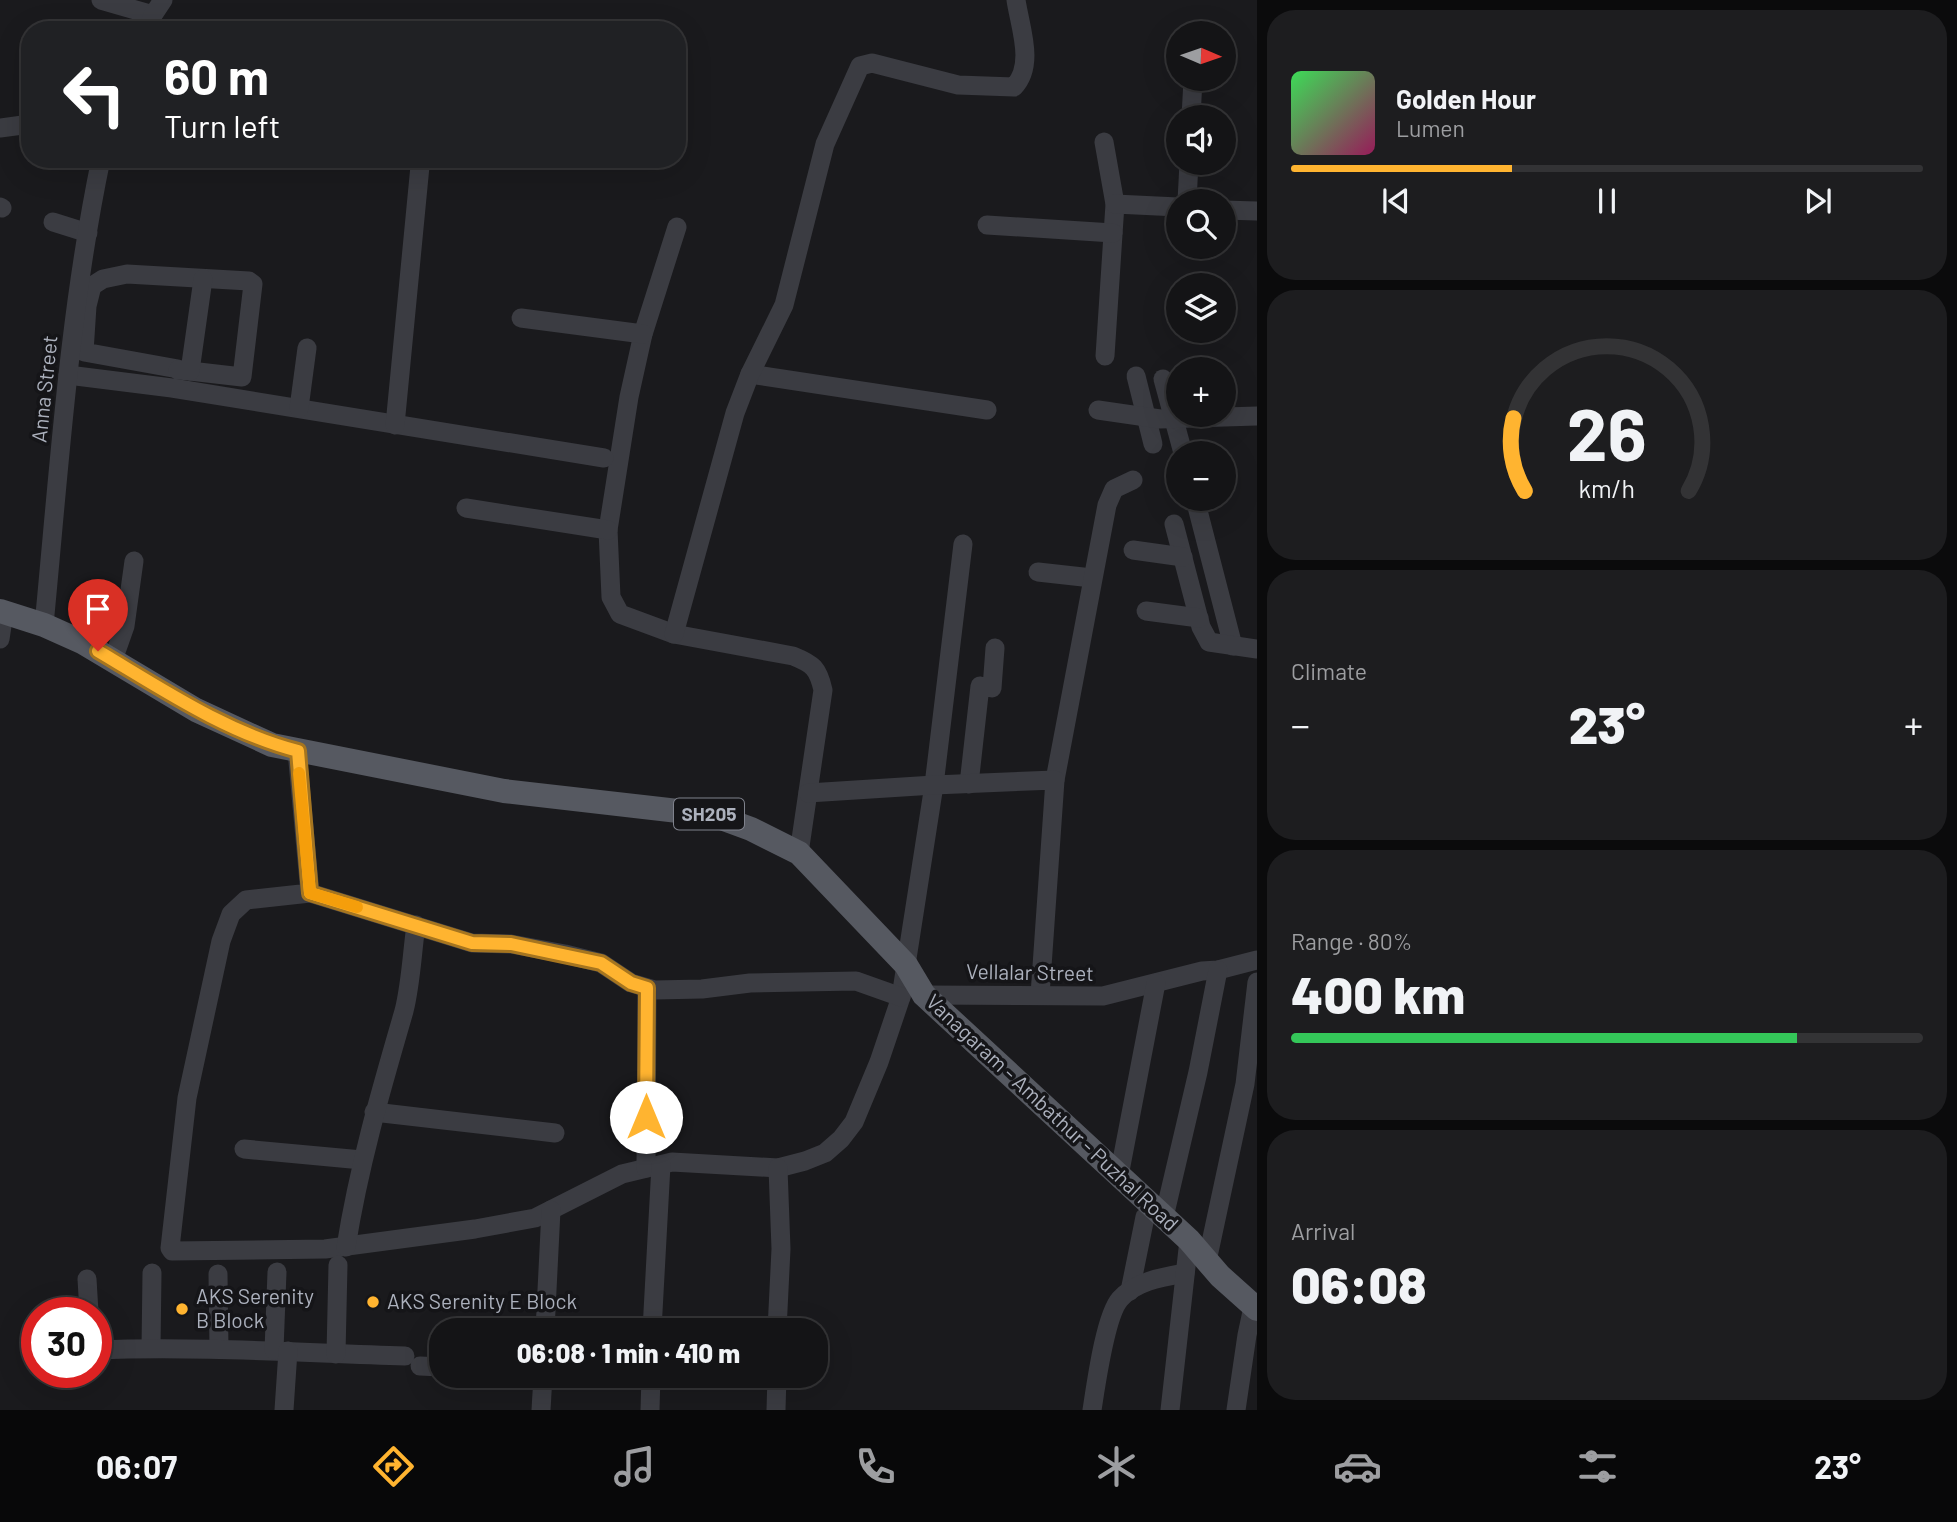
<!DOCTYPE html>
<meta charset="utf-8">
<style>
body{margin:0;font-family:Barlow,sans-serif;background:#1d1d1f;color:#f1f3f6;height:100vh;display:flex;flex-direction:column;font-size:26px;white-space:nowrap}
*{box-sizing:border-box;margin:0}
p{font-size:23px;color:#9d9ea1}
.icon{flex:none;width:38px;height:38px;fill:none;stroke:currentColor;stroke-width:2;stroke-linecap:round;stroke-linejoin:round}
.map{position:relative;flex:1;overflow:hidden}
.side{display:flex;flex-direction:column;gap:10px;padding:10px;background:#0b0b0c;width:700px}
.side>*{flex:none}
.top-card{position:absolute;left:21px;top:21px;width:665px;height:147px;border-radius:28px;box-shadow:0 7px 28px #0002,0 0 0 2px #333335;background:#202124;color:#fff;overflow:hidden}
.needle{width:46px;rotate:92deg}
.controls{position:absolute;left:1166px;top:21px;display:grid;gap:14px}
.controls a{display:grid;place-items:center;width:70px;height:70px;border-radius:50%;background:#141416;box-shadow:0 7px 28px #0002,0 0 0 2px #333335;font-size:35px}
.speed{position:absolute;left:21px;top:1297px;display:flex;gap:14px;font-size:35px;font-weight:700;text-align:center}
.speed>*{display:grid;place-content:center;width:91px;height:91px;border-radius:50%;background:#141416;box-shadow:0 7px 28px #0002,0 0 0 2px #333335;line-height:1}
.speed .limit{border:10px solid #d22;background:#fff;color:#111}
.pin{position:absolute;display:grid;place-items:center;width:60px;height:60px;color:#fff;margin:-72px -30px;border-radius:50% 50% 50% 0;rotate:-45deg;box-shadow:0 0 7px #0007}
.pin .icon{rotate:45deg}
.me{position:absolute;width:77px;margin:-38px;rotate:0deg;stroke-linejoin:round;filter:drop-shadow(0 0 5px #0008)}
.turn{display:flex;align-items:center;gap:24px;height:147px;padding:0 28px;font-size:32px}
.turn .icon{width:91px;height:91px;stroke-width:2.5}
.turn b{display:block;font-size:49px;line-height:60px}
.big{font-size:52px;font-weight:800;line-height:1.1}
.side .tile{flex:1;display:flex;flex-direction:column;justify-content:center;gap:10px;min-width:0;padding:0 24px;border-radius:28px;background:#1d1d1f}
.side .dial{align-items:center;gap:0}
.dial svg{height:182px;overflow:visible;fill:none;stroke:#333335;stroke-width:7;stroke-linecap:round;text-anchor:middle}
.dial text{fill:#f1f3f6;stroke:none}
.song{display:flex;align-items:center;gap:21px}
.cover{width:84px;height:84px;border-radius:10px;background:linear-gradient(135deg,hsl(130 70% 55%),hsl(330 70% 35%))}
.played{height:7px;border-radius:4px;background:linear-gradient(90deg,#ffb430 35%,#333335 35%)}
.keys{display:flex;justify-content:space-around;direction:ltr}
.heat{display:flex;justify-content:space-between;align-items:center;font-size:38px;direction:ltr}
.charge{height:10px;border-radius:5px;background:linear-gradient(90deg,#34c759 80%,#333335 0)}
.trip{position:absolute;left:429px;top:1318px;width:399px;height:70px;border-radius:28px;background:#141416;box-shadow:0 7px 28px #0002,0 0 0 2px #333335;font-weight:800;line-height:70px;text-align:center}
.tab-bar{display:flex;height:112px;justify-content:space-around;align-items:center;background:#080809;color:#9d9ea1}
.tab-bar .icon{width:49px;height:49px}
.tab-bar .on{color:#ffb430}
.tab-bar b{font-size:32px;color:#f1f3f6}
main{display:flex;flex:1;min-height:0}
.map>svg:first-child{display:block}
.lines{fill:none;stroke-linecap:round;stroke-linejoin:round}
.minor{stroke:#3b3c42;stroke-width:19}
.major{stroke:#565961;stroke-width:24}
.route-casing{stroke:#a6751f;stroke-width:18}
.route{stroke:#ffb430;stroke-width:12}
.slow{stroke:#f59e0b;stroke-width:12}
.poi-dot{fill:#ffb430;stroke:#151518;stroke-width:2.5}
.labels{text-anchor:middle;stroke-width:7;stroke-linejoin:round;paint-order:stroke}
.shield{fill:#151518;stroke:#7f828c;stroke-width:2}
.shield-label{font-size:19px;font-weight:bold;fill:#acb1bd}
.street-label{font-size:21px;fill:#acb1bd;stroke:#151518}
.poi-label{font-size:21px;fill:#acb1bd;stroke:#151518;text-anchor:start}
</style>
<main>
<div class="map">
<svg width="1257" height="1410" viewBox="0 0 1257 1410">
<rect width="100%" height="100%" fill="#1a1a1d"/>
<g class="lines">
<g class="minor">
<polyline points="101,0 153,15"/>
<polyline points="148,30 153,15 163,0"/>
<polyline points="1191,117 1193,80"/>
<polyline points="0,128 30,124"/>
<polyline points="1104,142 1115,204 1105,356"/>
<polyline points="1187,201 1189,163"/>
<polyline points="1115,204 1178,207"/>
<polyline points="0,207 2,208"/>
<polyline points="1223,210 1257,211"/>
<polyline points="53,222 88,233"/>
<polyline points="987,225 1113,233"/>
<path d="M 677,227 L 643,334 L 629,397 L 608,530 L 611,597 L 620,614 L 674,634 L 793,656 C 813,664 818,668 823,690 L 799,853"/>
<polyline points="521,318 643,334"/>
<polyline points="178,369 84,352 87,306 92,286 103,279 127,274 249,281 253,284 242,377 190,371"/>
<polyline points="178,370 190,371 203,279"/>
<polyline points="750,374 987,410"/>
<polyline points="68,375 172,388 604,458"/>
<polyline points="1136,376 1153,444"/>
<polyline points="1163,379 1183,453"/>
<polyline points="299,408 307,348"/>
<polyline points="1098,410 1160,419 1257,416"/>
<polyline points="395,425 420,166"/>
<polyline points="1195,499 1233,646"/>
<polyline points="466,508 608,530"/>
<polyline points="1174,524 1201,627 1209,642 1257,649"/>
<polyline points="1133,550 1183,557"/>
<polyline points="1038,572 1092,578"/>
<polyline points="1146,611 1199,618"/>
<path d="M 44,625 C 59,470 69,312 101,159"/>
<path d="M 674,634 L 735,413 L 750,374 L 784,305 L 825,144 L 860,66 L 872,63 L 958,85 L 1014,87 C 1035,65 1020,27 1016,0"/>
<polyline points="0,639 4,612"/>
<polyline points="113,660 125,626 134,561"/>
<polyline points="297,751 310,893 246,900 231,914 221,941 187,1098 170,1248 172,1251 325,1249 475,1229 535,1218 622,1174 672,1162 778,1168 805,1161 825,1153 841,1139 854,1122 879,1062 901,997 934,785 963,544"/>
<polyline points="1055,780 1107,505 1114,489 1133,480"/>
<polyline points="969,784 980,686 992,688 995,648"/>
<polyline points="808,793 934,785 1055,780 1040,995"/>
<polyline points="310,893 472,943 511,944 565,954 601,963 631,983 655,990 702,989 750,983 856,981 901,997"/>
<polyline points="924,995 1103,996 1202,971 1218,970 1257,960"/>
<polyline points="374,1112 555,1133"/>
<polyline points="244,1149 362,1160"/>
<polyline points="646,1168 647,988"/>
<polyline points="1119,1176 1156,983"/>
<polyline points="1164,1217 1198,1072 1218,970"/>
<path d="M 346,1247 C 359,1165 381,1090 404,1011 C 411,983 412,953 416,925"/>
<polyline points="1207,1261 1245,1084 1257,982"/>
<polyline points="218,1274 219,1349"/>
<polyline points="87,1279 89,1312"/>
<polyline points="1130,1291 1145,1217"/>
<polyline points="545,1330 551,1210"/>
<polyline points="652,1330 661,1165"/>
<polyline points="777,1330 781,1249 778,1168"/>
<polyline points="151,1348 152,1273"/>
<path d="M 96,1350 C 199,1346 302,1353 405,1356"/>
<polyline points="274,1350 277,1272"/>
<polyline points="336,1354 338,1265"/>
<polyline points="420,1366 441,1367"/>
<polyline points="284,1410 288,1351"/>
<polyline points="541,1410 543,1376"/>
<polyline points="650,1410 651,1376"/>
<polyline points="776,1410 777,1376"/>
<path d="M 1092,1410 C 1096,1385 1105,1316 1120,1299 C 1136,1281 1163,1277 1185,1273"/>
<polyline points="1170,1410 1189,1240"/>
<polyline points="1236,1410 1247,1335 1253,1307"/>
</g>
<polyline class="major" points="0,611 44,625 82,642 196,710 272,745 504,791 713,815 751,829 799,853 906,965 924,995 1189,1240 1220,1276 1257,1309"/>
</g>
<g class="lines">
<defs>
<path id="route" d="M 98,651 C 162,689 225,732 298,751 L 310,893 L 472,943 L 511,944 L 601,963 L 631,983 L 647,988 L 646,1117"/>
</defs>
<use href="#route" class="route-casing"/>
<use href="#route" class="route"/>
<polyline class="slow" points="299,773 310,893 357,907"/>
</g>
<g class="poi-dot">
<circle cx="373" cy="1302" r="7"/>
<circle cx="182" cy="1309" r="7"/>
</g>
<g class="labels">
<rect class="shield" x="674" y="798.5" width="70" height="31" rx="5"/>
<g class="shield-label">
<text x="709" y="821">SH205</text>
</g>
<g class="street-label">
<text transform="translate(45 389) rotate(-84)" y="7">Anna Street</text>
<text transform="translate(1030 973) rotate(1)" y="7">Vellalar Street</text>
<text transform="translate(1052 1113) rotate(43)" y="7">Vanagaram - Ambathur - Puzhal Road</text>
</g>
<g class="poi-label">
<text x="196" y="1304">AKS Serenity<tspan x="196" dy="24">B Block</tspan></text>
<text x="387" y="1309">AKS Serenity E Block</text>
</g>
</g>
</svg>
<div class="controls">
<a><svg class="needle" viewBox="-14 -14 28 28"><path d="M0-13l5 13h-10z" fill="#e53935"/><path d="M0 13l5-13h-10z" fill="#9d9ea1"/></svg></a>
<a><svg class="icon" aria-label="sound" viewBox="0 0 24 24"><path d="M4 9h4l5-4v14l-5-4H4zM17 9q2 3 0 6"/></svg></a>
<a><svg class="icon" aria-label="search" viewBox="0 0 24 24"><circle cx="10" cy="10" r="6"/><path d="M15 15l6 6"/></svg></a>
<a><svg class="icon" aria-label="layers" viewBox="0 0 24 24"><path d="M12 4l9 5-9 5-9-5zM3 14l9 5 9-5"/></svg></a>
<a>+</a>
<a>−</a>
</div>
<div class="speed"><div class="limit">30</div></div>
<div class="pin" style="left:98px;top:651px;background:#d93025"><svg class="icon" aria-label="arrive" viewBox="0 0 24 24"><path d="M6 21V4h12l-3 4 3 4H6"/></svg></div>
<svg class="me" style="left:646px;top:1117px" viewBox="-20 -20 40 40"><circle r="19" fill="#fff"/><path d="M0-13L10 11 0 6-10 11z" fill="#ffb430"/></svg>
<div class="trip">06:08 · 1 min · 410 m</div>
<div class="top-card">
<div class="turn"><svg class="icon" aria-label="left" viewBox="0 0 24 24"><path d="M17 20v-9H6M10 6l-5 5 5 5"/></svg><div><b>60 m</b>Turn left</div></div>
</div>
</div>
<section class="side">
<div class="tile">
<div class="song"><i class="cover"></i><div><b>Golden Hour</b><p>Lumen</p></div></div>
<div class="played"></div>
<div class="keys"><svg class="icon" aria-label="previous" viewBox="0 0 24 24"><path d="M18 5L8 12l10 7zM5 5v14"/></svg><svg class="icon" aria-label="pause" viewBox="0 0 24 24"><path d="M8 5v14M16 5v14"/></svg><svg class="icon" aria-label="next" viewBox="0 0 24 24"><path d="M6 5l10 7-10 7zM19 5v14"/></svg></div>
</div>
<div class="tile dial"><svg viewBox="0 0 100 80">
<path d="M14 69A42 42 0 1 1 86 69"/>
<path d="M14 69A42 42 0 0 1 9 37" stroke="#ffb430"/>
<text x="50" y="56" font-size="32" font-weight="700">26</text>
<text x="50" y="72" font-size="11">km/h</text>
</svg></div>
<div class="tile"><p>Climate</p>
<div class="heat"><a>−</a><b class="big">23°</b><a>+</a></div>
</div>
<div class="tile"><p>Range · 80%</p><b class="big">400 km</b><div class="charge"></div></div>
<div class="tile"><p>Arrival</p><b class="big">06:08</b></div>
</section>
</main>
<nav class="tab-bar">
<b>06:07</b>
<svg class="icon on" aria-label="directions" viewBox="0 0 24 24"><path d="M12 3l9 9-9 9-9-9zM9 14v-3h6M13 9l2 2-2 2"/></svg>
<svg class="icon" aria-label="music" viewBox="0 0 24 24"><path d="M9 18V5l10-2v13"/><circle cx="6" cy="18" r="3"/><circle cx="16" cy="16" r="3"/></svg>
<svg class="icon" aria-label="phone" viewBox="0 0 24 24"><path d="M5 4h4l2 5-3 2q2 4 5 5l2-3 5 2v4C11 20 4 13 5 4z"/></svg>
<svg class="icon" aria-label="climate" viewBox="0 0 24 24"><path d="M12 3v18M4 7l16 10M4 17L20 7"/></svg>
<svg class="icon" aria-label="car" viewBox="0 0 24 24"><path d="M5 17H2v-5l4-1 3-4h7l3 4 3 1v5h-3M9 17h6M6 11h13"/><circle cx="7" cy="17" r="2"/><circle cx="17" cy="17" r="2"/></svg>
<svg class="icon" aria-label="filters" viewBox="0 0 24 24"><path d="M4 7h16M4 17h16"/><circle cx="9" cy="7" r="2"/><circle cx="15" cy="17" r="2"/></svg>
<b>23°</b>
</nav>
